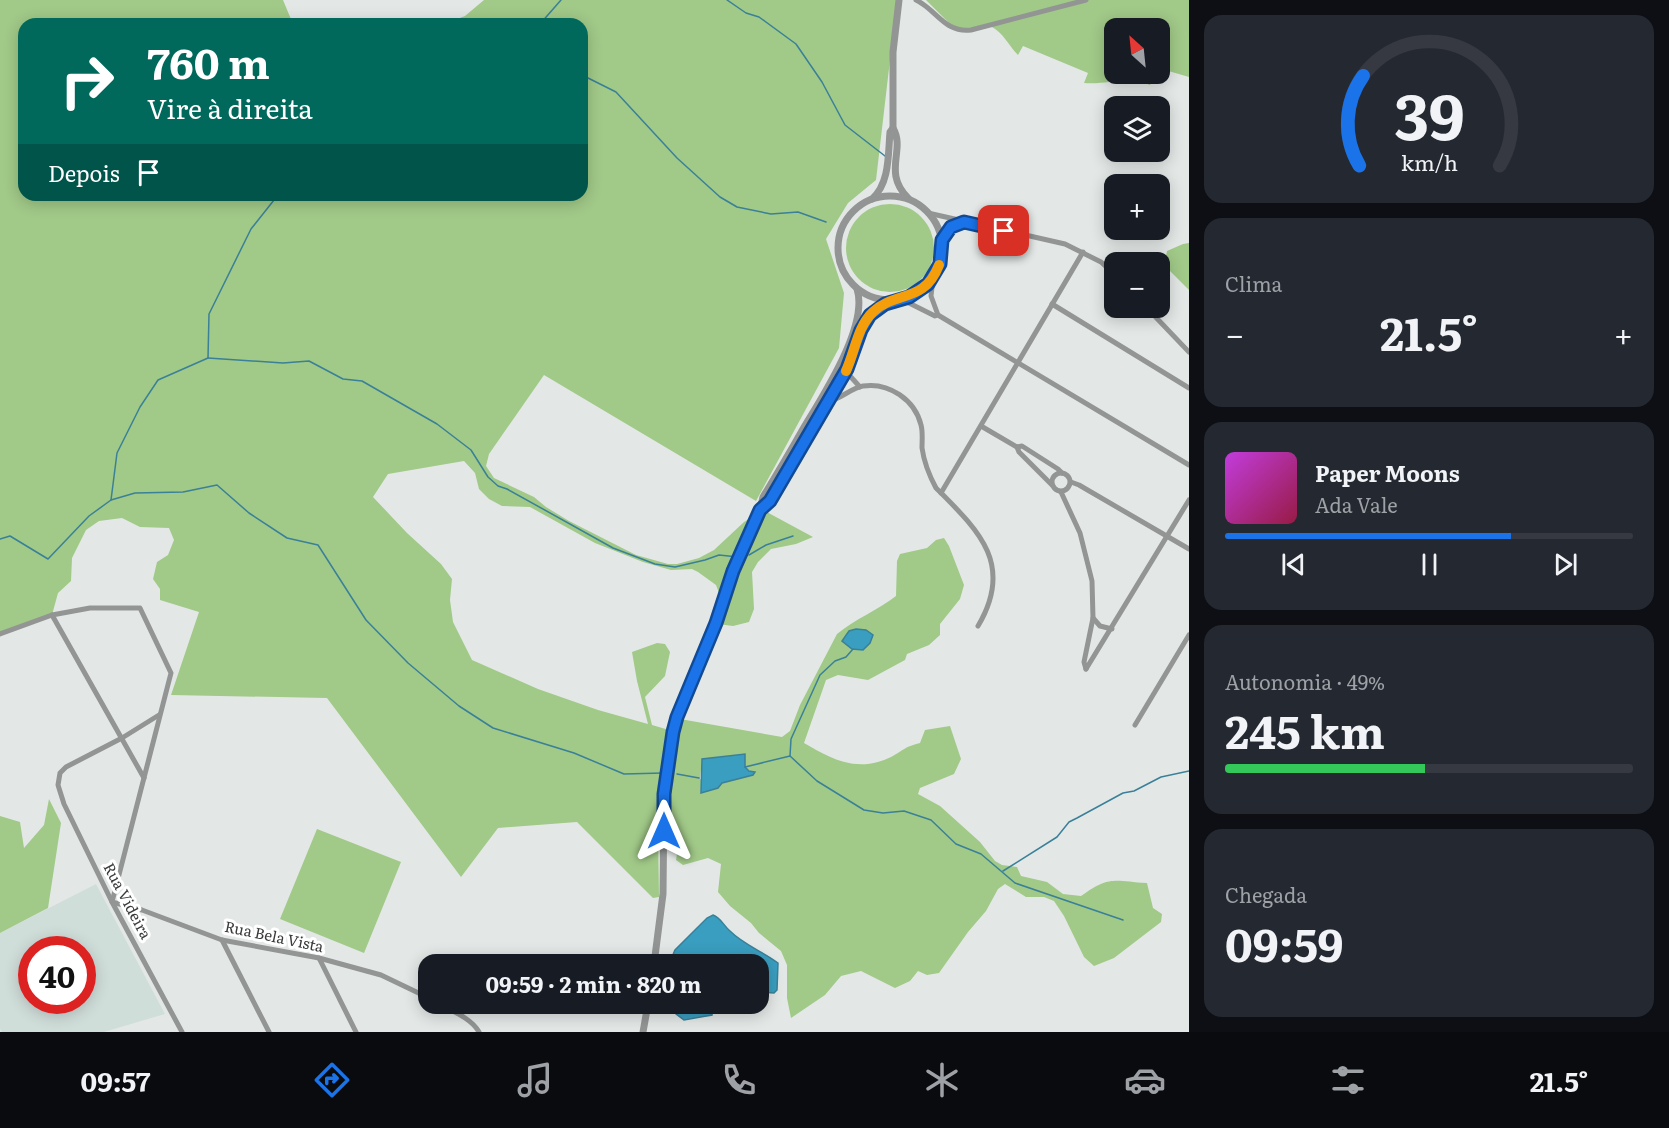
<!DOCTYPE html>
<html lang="pt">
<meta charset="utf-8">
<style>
body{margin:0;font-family:Literata,serif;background:#242831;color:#f1f3f6;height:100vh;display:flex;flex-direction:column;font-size:22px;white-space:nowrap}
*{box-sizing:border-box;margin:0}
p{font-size:20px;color:#9ea1a6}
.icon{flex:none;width:33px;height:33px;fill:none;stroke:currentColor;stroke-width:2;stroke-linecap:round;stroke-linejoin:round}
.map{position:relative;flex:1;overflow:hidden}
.side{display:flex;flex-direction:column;gap:15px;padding:15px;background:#0d0f14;width:480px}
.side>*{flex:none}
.banner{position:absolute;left:18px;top:18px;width:570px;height:183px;border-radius:18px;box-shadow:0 3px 15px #0003;background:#00695c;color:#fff;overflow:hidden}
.needle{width:39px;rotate:333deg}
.tools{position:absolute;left:1104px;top:18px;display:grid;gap:12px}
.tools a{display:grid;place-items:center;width:66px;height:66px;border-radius:12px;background:#171b24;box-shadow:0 3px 15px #0003;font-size:30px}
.speed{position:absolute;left:18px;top:936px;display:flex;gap:12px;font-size:30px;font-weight:700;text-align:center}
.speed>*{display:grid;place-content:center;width:78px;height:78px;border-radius:50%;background:#171b24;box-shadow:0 3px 15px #0003;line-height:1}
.speed .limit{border:9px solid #d22;background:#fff;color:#111}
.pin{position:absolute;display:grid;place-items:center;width:51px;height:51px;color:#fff;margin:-26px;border-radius:12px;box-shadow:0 3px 9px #0006}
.me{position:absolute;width:66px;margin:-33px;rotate:0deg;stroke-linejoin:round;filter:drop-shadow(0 0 4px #0008)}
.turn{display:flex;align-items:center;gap:21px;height:126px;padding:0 30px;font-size:27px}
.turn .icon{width:78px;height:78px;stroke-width:2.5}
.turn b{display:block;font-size:42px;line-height:51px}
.then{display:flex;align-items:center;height:57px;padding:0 30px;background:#0003;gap:12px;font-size:22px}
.big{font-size:45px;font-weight:700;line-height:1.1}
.side .widget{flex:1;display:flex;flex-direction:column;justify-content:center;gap:9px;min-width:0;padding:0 21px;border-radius:18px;background:#242831}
.side .dial{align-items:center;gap:0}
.dial svg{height:156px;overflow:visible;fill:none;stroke:#363941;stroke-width:7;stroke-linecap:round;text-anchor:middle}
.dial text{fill:#f1f3f6;stroke:none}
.song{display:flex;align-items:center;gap:18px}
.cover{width:72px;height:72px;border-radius:9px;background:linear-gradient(135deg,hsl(290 70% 55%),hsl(340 70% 35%))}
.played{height:6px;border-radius:3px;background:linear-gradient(90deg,#1a73e8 70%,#363941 70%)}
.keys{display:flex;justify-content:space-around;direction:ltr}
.heat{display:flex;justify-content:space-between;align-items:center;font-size:33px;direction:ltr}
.charge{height:9px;border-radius:4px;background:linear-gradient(90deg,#34c759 49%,#363941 0)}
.trip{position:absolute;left:418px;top:954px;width:351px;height:60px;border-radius:18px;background:#171b24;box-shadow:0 3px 15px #0003;font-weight:700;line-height:60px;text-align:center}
.menu{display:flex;height:96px;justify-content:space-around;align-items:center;background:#090b0e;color:#9ea1a6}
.menu .icon{width:42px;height:42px}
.menu .selected{color:#1a73e8}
.menu b{font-size:27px;color:#f1f3f6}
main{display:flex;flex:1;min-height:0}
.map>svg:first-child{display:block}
.built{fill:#d0deda;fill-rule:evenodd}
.green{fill:#a1c988;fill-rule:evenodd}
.water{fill:#3a9ec0;stroke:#3a8098;stroke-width:1.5}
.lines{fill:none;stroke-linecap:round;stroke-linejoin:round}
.stream{stroke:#3a8098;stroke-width:1.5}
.minor{stroke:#939594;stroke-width:5}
.tertiary{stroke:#939594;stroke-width:7}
.route-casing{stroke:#114b97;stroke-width:15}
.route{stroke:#1a73e8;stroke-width:10}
.slow{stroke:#f59e0b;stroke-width:10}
.labels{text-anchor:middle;stroke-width:6;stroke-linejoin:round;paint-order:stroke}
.street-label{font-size:15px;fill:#393b3b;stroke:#fff}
</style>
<main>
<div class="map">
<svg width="1189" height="1032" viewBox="0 0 1189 1032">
<rect width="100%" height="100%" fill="#e3e8e7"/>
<path class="built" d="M 96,884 L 165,1014 L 104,1032 L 2,1032 L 0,1029 L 0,933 ZM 32,950 L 82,950 L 82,1000 L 32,1000 Z"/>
<g class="green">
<path d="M 0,0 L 283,0 L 293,24 L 24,24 L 24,195 L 582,195 L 582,24 L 444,24 L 465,16 L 484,0 L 897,0 L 876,180 L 848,203 L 826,239 L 844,293 L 839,348 L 756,501 L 544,375 L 489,454 L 486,466 L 494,478 L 534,497 L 546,507 L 569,521 L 636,555 L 668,564 L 677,564 L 699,558 L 714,550 L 744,522 L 763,510 L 813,537 L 796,544 L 771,549 L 758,562 L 752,572 L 754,609 L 749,622 L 733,626 L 718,624 L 714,618 L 721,598 L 716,585 L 698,572 L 692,569 L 671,570 L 643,562 L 595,543 L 530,507 L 502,506 L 489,499 L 479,489 L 475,473 L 464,461 L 388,474 L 373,497 L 407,533 L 441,564 L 452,579 L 450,600 L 453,622 L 472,660 L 538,689 L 598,710 L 648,724 L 637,681 L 632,652 L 657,643 L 665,644 L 670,652 L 665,676 L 645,697 L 652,725 L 676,732 L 680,719 L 782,737 L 790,731 L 800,705 L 837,634 C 855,619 878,610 896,596 L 897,561 L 900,554 L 927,548 L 936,540 L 944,538 L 949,546 L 964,585 L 960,599 L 940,624 L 940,635 L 929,645 L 907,654 L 905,660 L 868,680 L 838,675 L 826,680 L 804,743 C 833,760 858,773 891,757 C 904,750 904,747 920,743 L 925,730 L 950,726 L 961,759 L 954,774 L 920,788 L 918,794 L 940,806 L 980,842 L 995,861 L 1002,865 L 1017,867 L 1021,876 L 1047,882 L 1063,894 L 1081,896 C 1110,875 1114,881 1147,883 L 1153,908 L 1162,914 L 1161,922 L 1114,958 L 1094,966 L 1084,957 L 1064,916 L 1054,901 L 1044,897 L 1026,897 L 1005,884 L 998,889 L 986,911 L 968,932 L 939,973 L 927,975 L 918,971 L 910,981 L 895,988 L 861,971 L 841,976 L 825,995 L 791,1018 L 787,998 L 787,965 L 781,951 L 759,933 L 751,923 L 730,906 L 718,892 L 721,864 L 708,858 L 683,865 L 676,860 C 680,841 670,842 668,827 C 667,813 672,798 671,782 L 658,828 L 659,897 L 653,898 L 577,822 L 498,828 L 461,877 L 327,698 L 171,695 L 199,612 L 160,600 L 160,589 L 153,579 L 157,562 L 168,555 L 174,540 L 169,528 L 140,527 L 122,518 L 99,521 L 86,530 L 72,558 L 71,581 L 58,593 L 52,615 L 0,634 ZM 744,754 L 745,767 L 754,774 L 722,783 L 700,779 L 702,759 Z"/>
<path d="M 926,0 L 1189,0 L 1189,77 L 1165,70 L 1164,74 L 1160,72 L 1160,28 L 1114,28 L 1114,74 L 1155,74 L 1150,85 C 1123,75 1110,85 1084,83 L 1088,73 L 1023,46 L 1018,55 C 1008,45 1004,33 990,26 L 971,31 L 952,26 Z"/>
<circle cx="890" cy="248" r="44"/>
<polygon points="1189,243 1189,290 1164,265 1167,251 1183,244"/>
<polygon points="49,799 61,823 48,908 0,933 0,816 20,822 24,848 44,825"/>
<polygon points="317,829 401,862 364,953 280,919"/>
</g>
<g class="water">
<polygon points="856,629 866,630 873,635 870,643 863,650 852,649 842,641 849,631"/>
<polygon points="745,754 745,767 749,771 755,772 753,775 722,783 718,788 701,793 702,759"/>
<path d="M 713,915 C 721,918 723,925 730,931 C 744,945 762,951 778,963 L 777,990 L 774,993 L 759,992 L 759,964 L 669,964 L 675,950 L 707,918 Z"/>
<polygon points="679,1004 713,1004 712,1015 684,1020 676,1014"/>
</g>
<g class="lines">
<g class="stream">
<polyline points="727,0 746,13 759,17 796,44 822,82 845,125 885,156"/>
<polyline points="540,24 561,0"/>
<polyline points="582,75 616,92 677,158 720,197 737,207 771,214 798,212 826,222"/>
<polyline points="208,358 283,363 309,361 343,379 362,381 437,424 471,450 488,477 498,486 507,489 613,548 655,564 675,567 705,560 719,555 738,557"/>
<polyline points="111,500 135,493 183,492 217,485 249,513 287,538 318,545 366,620 408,663 459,706 493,728 574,753 624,774 663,773"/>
<polyline points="0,539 10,536 48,559 89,516 111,500 117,453 140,407 158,380 208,358 209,314 251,229 278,195"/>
<polyline points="749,555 766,545 793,536"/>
<polyline points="790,756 791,739 820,675 835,661 846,657 853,649"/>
<polyline points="745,767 790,756 817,781 864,810 883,813 904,811 931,820 956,844 981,854 1015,883 1123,920"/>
<polyline points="677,774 699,778"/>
<polyline points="1003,871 1057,837 1069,822 1077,818 1123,793 1134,791 1161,777 1189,771"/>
</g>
<g class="minor">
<path d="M 916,0 C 937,10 944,33 971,30 L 1086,0"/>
<polyline points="928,213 1065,244 1101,262 1114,274"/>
<polyline points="942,240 951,227 964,222"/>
<polyline points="933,278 931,296 938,315"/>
<polyline points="901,299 935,316 938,315 1189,465"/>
<polyline points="1052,304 1189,388"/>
<polyline points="1147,308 1189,352"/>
<polyline points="847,369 850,376 860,387"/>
<path d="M 829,401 C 841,399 851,388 863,386 C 889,382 915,400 921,425 C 923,432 922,440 922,448 C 924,462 929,475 936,488 C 978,530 1015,564 978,626"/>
<polyline points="981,426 1017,447 1022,446 1058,469 1062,473"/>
<polyline points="1017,447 1019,452 1052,485"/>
<circle cx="1061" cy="482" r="9"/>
<polyline points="1071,482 1079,485 1189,549"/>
<polyline points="1061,492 1080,533 1092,581 1093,618 1084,662 1086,669"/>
<polyline points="941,493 1083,252"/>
<polyline points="52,615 144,778"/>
<polyline points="1093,618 1100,626 1112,629"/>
<polyline points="0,634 52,615 90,608 140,608 171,673 112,902 142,910 222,940 319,958 381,975 429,998"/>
<polyline points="1086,669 1189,500"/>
<polyline points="159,715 122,738 66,767 60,773 58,785 64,804 112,902 182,1032"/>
<polyline points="1135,725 1189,635"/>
<polyline points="222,940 269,1032"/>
<polyline points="319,958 356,1032"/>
<path d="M 439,1004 C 452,1011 471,1018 479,1032"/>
</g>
<g class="tertiary">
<path d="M 893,128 C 906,150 882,172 908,198"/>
<circle cx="890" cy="248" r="52"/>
<path d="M 872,199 C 890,183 888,154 890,132 L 893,128 L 893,52 L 899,0"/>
<polyline points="761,510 770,501 847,369 863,324 874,311 891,301"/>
<path d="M 654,964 L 663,894 L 664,794 L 673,732 L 733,571 L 760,510 L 763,497 C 777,474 790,452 803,429 C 822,397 869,326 857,289"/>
<polyline points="643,1032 648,1004"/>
</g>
</g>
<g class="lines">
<defs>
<polyline id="route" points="664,831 664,794 673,732 677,717 716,623 733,571 760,510 770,501 847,369 861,330 870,315 885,304 909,297 928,284 940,264 942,240 951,227 964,222 1004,231"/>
</defs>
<use href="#route" class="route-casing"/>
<use href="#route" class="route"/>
<path class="slow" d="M 846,371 C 855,352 857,327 873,312 C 896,290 924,304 939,265"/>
</g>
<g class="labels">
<g class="street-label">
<text transform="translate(127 901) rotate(62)" y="5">Rua Videira</text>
<text transform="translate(274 937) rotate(12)" y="5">Rua Bela Vista</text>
</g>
</g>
</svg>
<div class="tools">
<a><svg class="needle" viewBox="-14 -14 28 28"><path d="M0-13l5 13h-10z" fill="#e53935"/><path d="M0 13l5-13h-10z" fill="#9ea1a6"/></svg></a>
<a><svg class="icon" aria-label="layers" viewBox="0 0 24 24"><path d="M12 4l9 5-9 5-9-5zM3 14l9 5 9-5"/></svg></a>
<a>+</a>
<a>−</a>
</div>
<div class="speed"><div class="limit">40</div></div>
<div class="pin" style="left:1004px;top:231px;background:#d93025"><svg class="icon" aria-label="arrive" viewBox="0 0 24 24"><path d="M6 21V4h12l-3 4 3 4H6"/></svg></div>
<svg class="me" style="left:664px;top:831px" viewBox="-20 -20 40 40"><path d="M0-17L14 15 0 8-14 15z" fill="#1a73e8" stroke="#fff" stroke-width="4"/></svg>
<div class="trip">09:59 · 2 min · 820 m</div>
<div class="banner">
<div class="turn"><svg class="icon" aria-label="right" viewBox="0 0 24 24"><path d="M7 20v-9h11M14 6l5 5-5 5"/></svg><div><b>760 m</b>Vire à direita</div></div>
<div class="then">Depois<svg class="icon" aria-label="arrive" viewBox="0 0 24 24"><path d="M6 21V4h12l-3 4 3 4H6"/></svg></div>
</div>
</div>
<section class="side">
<div class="widget dial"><svg viewBox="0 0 100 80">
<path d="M14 69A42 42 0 1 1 86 69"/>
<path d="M14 69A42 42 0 0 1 16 23" stroke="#1a73e8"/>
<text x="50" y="56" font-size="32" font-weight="700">39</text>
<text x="50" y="72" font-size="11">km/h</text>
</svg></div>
<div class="widget"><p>Clima</p>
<div class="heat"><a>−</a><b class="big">21.5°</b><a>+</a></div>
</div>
<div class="widget">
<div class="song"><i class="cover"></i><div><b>Paper Moons</b><p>Ada Vale</p></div></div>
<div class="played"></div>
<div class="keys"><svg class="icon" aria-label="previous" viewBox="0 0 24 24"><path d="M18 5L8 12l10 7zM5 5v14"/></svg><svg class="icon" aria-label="pause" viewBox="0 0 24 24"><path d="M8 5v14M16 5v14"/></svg><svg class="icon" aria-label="next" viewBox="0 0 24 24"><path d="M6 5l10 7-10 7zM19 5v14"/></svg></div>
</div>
<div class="widget"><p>Autonomia · 49%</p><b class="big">245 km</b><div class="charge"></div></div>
<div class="widget"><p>Chegada</p><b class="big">09:59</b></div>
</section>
</main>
<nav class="menu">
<b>09:57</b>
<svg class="icon selected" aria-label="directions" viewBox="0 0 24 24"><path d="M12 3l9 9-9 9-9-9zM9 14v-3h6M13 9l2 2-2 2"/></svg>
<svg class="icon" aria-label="music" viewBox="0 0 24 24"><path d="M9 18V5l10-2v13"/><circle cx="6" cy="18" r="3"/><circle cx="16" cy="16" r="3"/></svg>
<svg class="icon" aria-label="phone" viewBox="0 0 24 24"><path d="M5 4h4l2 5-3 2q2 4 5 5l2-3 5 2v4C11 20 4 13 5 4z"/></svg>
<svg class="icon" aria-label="climate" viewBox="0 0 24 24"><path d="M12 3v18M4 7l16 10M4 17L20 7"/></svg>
<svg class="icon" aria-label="car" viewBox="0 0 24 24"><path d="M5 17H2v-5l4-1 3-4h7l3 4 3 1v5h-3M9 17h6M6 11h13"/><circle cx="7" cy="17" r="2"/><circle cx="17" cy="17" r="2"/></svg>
<svg class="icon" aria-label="filters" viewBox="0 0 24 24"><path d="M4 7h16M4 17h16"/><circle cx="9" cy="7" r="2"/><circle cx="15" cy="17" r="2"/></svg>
<b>21.5°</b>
</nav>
